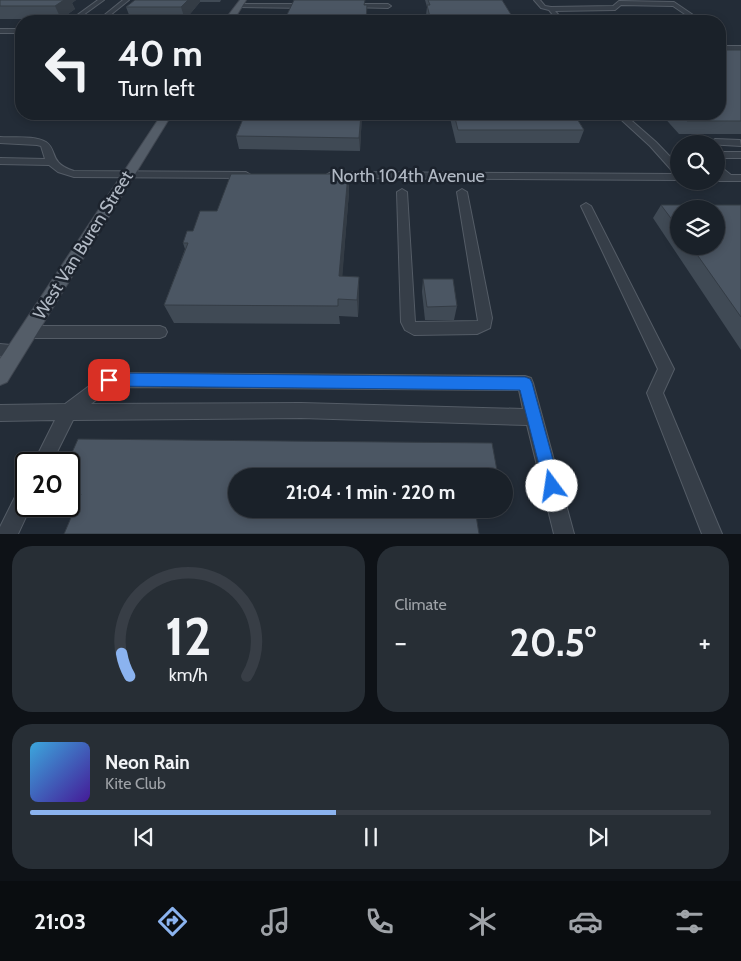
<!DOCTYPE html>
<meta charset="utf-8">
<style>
body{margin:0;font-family:Cabin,sans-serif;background:#272e35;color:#f1f3f6;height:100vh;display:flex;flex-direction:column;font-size:19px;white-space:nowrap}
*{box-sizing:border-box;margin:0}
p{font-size:16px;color:#9fa3a8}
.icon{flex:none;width:28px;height:28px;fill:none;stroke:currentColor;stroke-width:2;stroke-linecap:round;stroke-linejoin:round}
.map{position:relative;height:534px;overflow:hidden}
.panel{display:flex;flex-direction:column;gap:12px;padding:12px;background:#0e1217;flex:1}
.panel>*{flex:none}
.hud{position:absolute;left:15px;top:15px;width:711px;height:105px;border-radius:20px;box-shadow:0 2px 8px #0003,0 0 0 1px #383e46;background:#1a2129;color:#f1f3f6;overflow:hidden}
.tools{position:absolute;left:670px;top:135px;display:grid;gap:10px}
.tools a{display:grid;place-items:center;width:55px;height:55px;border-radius:50%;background:#1a2129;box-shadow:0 2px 8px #0003,0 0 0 1px #383e46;font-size:25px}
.speed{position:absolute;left:15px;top:452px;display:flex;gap:10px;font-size:25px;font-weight:700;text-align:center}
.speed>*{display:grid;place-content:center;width:65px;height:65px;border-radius:50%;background:#1a2129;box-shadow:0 2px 8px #0003,0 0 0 1px #383e46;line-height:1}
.speed .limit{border:2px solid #111;border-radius:8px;background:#fff;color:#111}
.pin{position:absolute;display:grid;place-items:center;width:42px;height:42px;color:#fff;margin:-21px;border-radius:10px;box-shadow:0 2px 8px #0006}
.me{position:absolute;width:55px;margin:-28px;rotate:346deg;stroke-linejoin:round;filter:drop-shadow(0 0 4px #0008)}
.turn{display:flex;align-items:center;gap:18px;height:105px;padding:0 20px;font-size:22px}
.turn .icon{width:65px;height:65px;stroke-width:2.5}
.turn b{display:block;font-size:35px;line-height:42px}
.big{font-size:38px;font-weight:800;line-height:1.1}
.panel .card{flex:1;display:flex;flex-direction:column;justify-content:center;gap:8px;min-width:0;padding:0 18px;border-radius:20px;background:#272e35}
.panel .dial{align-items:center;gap:0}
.dial svg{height:130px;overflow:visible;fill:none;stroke:#383e46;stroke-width:7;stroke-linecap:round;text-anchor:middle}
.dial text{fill:#f1f3f6;stroke:none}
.song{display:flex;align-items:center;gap:15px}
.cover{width:60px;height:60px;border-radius:8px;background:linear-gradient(135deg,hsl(200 70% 55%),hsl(260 70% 35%))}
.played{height:5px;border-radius:2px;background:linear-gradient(90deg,#8bb3ef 45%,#383e46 45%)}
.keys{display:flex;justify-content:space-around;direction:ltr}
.heat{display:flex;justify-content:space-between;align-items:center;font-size:28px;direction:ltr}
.panel .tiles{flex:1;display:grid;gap:12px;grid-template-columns:1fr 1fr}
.card:last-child{grid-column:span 2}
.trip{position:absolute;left:228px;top:468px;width:285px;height:50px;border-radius:25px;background:#1a2129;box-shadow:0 2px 8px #0003,0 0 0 1px #383e46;font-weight:800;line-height:50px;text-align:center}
.menu{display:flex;height:80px;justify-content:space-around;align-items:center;background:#0a0d10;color:#9fa3a8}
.menu .icon{width:35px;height:35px}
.menu .selected{color:#8bb3ef}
.menu b{font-size:22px;color:#f1f3f6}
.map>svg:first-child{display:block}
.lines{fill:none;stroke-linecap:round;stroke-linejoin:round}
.minor-casing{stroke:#545c66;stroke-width:2}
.major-casing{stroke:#404751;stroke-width:2}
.minor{fill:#363e48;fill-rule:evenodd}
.major{fill:#545d68;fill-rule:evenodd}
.wall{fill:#404a55;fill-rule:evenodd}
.shaded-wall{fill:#343c45}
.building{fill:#4b5663;stroke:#343c45}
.route{fill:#1a73e8;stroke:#114b97}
.labels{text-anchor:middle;stroke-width:5;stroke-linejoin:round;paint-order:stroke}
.street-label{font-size:18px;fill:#b1b9c4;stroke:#1c232d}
</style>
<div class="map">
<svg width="741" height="534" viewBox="0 0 741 534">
<rect width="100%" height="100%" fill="#232c37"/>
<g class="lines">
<defs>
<g id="minor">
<polygon points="98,0 104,0 75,21 69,21"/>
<polygon points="123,0 129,0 103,21 97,21"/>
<polygon points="534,0 540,0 545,6 551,7 613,6 619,1 674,2 702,21 695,21 673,6 621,5 615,10 555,11 564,21 558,21 549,10 541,8"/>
<polygon points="240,4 307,4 310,6 307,8 238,7"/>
<polygon points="350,4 388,4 391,6 388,8 348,7"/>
<rect x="0" y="29" width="21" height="4"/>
<rect x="720" y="46" width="21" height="4"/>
<polygon points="615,114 624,114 656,142 679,166 679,180 331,178 326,175 331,172 675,174 650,146"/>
<path d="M 0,137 C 13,138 35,135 46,142 C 58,150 48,163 74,171 L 246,172 L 251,175 L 246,178 L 74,177 L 58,172 L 49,165 L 0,164 L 0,158 L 45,159 L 41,146 L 37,145 L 0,143 Z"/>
<polygon points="715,139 740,140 741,146 707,144"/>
<rect x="716" y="152" width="25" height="6"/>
<polygon points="716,163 731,175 741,175 741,181 716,181 716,175 719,175 716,172"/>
<polygon points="402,189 407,192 415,322 478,321 457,192 462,189 467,192 492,318 490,328 477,334 414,335 405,330 401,322 397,192"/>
<polygon points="586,203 591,206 674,369 663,393 722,534 702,534 647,393 658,369 581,206"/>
<polygon points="29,326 160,326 165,328 167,332 165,336 160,338 29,338 24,336 22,332 24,328"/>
<polygon points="0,344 22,346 24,350 22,354 0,356"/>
<path d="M 109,373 L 525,376 L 531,378 L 533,383 L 574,534 L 554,534 L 527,425 L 301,418 L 73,420 L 51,464 L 33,464 L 55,420 L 0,421 L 0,405 L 65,404 L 104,375 ZM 112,387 L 519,390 L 523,409 L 301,403 L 91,404 Z"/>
<polygon points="26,487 26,506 31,506 18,534 0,534 0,527 19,489"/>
</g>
<g id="major">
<polygon points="240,0 246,0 233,21 220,21 227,17"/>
<polygon points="162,114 172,114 7,382 0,385 0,359"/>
</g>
</defs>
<use href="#minor" class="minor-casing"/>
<use href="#major" class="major-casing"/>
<use href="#minor" class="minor"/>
<use href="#major" class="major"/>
</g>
<g class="wall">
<polygon points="0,0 76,0 72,3 75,9 61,19 0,19"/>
<polygon points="135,0 221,0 220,2 200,2 185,20 131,20 126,7"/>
<polygon points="425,0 502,0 515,21 427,21 426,15 427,7"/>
<polygon points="741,50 741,134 679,134 661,114 720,114"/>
<polygon points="245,114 362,114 360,151 239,149 236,136"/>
<polygon points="449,114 574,114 584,130 579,143 456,143"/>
<polygon points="348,174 349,192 342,276 359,277 359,295 358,317 339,316 340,324 174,323 164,305 185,249 183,243 193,231 217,211"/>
<path d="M 661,205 L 741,205 L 741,350 L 653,218 ZM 679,209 L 716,246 L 679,246 Z"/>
<polygon points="423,279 457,306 454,320 425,320 422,292"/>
<polygon points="69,464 236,509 502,509 495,517 476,517 73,505 69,502"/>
</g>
<g class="shaded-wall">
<polygon points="58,0 76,0 72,3 75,9 61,19 55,6"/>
<polygon points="188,0 200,0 200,2 185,20 181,7"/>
<polygon points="361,114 362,114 360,151 359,138"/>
<polygon points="348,174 349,192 341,294 339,276"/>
<polygon points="359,277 359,295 358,317 357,300"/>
</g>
<g class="building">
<polygon points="0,0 64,0 55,6 0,6"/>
<polygon points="135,0 188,0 181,7 126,7"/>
<polygon points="294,0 365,0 364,5 367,5 366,21 284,21"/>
<polygon points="428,0 502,0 515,21 431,21 427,5 430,5"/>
<polygon points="720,50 741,50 741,121 687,121 680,114 720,114"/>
<polygon points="245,114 361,114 359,138 236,136"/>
<polygon points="454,114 574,114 584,130 458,130"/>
<polygon points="231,174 348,174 339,276 359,277 357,300 338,299 338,306 164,305 188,243 183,243 187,231 193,231 200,211 217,211"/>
<polygon points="661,205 741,205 741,317 691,246 716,246 716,209 679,209 679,229"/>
<polygon points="423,279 453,279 457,306 427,307"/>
<polygon points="78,439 492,443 498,476 236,476 236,509 475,509 479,534 64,534 81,494 69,494 69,464 67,464"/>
</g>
<polygon class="route" points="109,373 525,377 530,379 532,383 560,486 558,492 552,495 546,492 520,390 109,386 104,384 102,380 104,375"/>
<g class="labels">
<g class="street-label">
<text x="408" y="182">North 104th Avenue</text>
<text transform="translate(83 245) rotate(-58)" y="6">West Van Buren Street</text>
</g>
</g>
</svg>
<div class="tools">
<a><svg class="icon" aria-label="search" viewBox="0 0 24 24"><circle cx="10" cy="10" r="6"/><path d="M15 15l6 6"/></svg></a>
<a><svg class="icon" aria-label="layers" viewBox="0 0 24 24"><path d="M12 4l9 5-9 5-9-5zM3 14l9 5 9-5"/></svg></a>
</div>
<div class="speed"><div class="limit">20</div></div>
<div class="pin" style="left:109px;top:380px;background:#d93025"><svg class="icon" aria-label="arrive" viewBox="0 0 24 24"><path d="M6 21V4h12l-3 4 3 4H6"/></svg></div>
<svg class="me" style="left:552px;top:486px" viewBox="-20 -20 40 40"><circle r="19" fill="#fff"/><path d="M0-13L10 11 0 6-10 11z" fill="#1a73e8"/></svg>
<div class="trip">21:04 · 1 min · 220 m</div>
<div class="hud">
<div class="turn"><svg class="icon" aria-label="left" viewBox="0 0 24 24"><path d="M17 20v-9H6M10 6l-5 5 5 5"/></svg><div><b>40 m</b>Turn left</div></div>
</div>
</div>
<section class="panel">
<div class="tiles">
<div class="card dial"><svg viewBox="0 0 100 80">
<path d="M14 69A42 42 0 1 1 86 69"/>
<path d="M14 69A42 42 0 0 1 9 55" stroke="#8bb3ef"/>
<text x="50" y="56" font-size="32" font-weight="700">12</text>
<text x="50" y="72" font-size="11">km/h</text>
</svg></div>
<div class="card"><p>Climate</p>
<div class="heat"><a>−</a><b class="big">20.5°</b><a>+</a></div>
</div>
<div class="card">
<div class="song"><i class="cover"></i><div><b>Neon Rain</b><p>Kite Club</p></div></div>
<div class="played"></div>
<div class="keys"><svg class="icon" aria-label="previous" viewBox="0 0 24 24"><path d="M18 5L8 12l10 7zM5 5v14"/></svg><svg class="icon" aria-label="pause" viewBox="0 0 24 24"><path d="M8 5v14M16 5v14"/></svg><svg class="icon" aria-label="next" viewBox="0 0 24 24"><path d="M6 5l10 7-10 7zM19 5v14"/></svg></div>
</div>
</div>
</section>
<nav class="menu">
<b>21:03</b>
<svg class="icon selected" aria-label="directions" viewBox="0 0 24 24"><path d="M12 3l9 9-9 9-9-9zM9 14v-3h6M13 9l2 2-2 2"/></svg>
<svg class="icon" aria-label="music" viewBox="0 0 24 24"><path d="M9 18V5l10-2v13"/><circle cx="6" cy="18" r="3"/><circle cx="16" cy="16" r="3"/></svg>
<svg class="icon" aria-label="phone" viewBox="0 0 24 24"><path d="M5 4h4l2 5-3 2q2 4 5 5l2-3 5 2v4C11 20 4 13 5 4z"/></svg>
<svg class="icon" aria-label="climate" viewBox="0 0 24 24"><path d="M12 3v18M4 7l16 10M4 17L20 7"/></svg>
<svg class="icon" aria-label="car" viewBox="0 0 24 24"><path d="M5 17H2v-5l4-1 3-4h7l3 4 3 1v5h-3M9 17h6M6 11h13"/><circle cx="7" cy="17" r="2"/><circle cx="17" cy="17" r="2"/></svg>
<svg class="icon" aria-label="filters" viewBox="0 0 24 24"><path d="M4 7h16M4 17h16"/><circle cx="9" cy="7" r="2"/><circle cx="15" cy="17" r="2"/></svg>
</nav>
